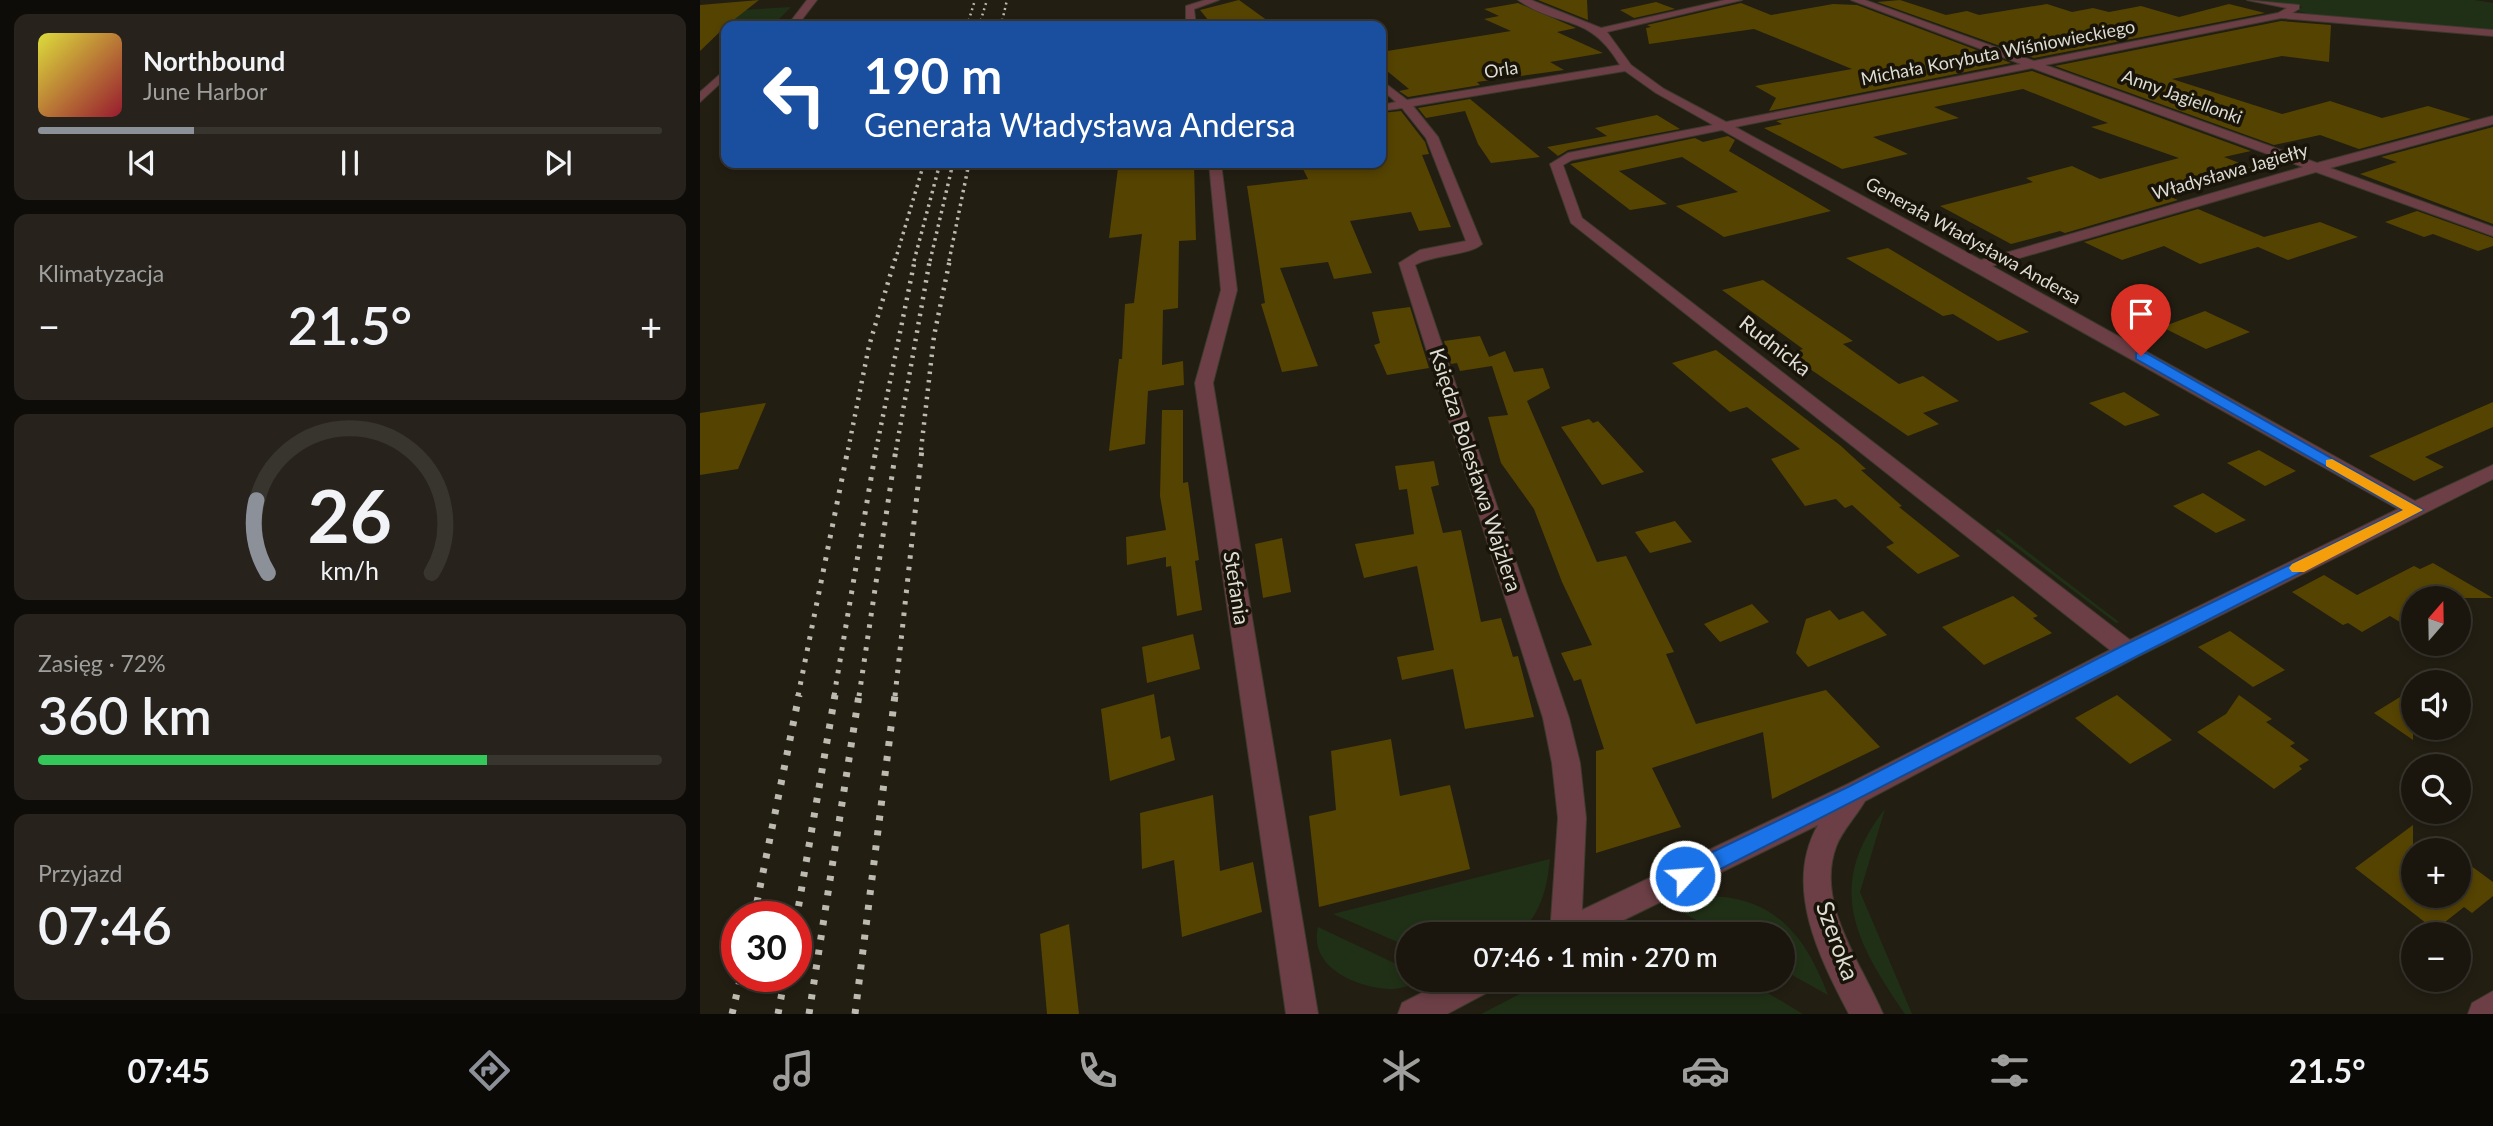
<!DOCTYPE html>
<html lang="pl">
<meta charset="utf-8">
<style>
body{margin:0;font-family:Lato,sans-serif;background:#27231c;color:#f1f3f6;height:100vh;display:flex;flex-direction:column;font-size:26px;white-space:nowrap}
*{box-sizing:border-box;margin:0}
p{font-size:23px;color:#9f9f9e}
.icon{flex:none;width:38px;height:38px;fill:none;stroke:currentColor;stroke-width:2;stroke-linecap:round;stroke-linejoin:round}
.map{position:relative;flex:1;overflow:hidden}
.drawer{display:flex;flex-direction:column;gap:14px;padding:14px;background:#0e0c08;width:700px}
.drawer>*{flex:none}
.hud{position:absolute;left:21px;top:21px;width:665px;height:147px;border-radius:14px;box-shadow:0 4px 10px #0003,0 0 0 2px #38352e;background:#1a4fa0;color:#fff;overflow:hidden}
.needle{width:46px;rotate:20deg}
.fabs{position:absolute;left:1701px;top:586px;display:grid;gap:14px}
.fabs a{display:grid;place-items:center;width:70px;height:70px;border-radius:50%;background:#1a160e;box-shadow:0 4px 10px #0003,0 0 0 2px #38352e;font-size:35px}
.speed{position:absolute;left:21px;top:901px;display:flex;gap:14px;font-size:35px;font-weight:700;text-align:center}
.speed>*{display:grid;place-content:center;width:91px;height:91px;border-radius:50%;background:#1a160e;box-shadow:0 4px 10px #0003,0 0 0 2px #38352e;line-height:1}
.speed .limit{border:10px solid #d22;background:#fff;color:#111}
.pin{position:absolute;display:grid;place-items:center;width:60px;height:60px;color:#fff;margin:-72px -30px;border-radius:50% 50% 50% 0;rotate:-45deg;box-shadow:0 0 7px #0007}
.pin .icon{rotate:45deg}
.me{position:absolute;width:77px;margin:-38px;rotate:64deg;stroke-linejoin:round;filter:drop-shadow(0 0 5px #0008)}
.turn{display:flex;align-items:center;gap:24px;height:147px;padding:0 28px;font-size:32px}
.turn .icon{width:91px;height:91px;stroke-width:2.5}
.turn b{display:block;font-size:49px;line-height:60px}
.big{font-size:52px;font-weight:600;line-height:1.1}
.drawer .tile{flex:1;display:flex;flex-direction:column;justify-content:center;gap:10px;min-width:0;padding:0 24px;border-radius:14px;background:#27231c}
.drawer .dial{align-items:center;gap:0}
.dial svg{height:182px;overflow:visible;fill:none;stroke:#38352e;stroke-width:7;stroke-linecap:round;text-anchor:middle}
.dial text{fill:#f1f3f6;stroke:none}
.song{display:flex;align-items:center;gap:21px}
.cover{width:84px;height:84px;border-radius:10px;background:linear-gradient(135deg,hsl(60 70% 55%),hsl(350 70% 35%))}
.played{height:7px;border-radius:4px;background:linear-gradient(90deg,#8c9099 25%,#38352e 25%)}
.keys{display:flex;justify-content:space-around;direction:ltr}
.heat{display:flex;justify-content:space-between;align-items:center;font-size:38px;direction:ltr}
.charge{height:10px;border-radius:5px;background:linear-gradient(90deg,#34c759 72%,#38352e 0)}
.trip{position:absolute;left:696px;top:922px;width:399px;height:70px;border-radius:35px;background:#1a160e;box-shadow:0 4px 10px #0003,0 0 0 2px #38352e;font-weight:600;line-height:70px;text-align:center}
.dock{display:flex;height:112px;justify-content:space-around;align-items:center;background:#0a0906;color:#9f9f9e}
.dock .icon{width:49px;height:49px}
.dock .on{color:#8c9099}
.dock b{font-size:32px;color:#f1f3f6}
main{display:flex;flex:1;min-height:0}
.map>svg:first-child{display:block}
.green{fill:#203016}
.building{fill:#554302}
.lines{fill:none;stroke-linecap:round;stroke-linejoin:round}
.minor-casing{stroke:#3c392d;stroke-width:2}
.minor{fill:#6c3f46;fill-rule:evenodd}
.rail-far4{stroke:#bcbab1;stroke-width:2.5;stroke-dasharray:2 3.5;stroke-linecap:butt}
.rail-far3{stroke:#bcbab1;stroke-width:3.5;stroke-dasharray:2.5 4.5;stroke-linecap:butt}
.rail-far2{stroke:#bcbab1;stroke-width:4.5;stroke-dasharray:2.5 6;stroke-linecap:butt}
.rail-far1{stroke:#bcbab1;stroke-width:5;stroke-dasharray:3.5 8;stroke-linecap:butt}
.rail{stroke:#bcbab1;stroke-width:7;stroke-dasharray:5 10;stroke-linecap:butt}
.route{fill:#1a73e8;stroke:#114b97;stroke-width:2}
.slow{fill:#f59e0b}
.labels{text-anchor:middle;stroke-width:7;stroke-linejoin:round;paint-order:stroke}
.far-street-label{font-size:18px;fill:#dedcd4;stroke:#181409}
.street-label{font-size:21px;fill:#dedcd4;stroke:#181409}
.near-street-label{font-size:24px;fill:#dedcd4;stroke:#181409}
</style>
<main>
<section class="drawer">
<div class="tile">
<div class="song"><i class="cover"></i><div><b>Northbound</b><p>June Harbor</p></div></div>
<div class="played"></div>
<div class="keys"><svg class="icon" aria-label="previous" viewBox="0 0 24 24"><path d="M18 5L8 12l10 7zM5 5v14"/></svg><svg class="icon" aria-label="pause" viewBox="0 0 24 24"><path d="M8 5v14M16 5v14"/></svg><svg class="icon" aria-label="next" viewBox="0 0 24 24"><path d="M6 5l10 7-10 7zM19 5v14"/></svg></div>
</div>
<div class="tile"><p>Klimatyzacja</p>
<div class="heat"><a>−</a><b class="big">21.5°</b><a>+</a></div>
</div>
<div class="tile dial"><svg viewBox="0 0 100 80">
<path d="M14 69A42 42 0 1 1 86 69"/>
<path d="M14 69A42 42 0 0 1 9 37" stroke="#8c9099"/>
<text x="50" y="56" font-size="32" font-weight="700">26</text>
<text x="50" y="72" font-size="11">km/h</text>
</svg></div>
<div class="tile"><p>Zasięg · 72%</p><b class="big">360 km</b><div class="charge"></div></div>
<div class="tile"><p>Przyjazd</p><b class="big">07:46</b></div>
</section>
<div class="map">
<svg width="1793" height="1014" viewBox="0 0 1793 1014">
<rect width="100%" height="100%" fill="#221e12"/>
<g class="green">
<polygon points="1560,0 1774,0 1793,3 1793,30 1610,14 1598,11 1602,7"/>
<polygon points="91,7 72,26 26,26 26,32 19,32 43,10"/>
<polygon points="1298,529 1419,622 1416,623 1295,531"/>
<path d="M 1185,809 L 1160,892 L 1212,1014 L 1205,1014 C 1156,942 1124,887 1185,809 Z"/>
<path d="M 850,859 C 847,889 841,913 819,934 L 709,934 L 709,947 L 633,914 Z"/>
<path d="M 1006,896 C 1074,896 1105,935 1128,995 L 1083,970 L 1083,934 L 1021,934 L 978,910 Z"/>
<path d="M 618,927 L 709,970 L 709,980 L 726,980 C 716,984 704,988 693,989 C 659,989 608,968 618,927 Z"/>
<polygon points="847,980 1046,980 1103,1014 781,1014"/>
</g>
<g class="building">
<polygon points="59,0 26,26 0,51 0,5"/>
<polygon points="539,0 568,21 513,26 500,10"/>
<polygon points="838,0 887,0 888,20"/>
<polygon points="1200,0 1246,15 1267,11 1279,15 1347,4 1372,12 1393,8 1409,12 1441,6 1479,17 1529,4 1565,13 1334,58 1177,2"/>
<polygon points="956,2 975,9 934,18 920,10"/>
<polygon points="818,3 876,28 857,32 903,53 850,62 864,70 777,82 780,85 708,97 699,91 709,89 681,66 681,52 811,31 784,19 799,16 784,9"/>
<polygon points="1041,3 1071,15 1133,4 1157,5 1311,63 1069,111 1076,98 1055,86 1152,69 1054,29 949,44 946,28 951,27 947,25"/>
<polygon points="1581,21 1631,25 1629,62 1582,56 1472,79 1582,114 1630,101 1682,118 1728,106 1771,119 1659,149 1620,135 1574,145 1355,66"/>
<polygon points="1332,71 1551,151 1524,157 1555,169 1463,194 1478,200 1365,233 1360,231 1311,244 1240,206 1333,182 1326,178 1372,166 1400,179 1479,158 1391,127 1408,123 1323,89 1234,107 1259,118 1173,137 1208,154 1142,169 1064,128 1082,124 1076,121"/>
<polygon points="770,99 840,157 791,163 778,144 765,111 726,118 718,108"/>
<polygon points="701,111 725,142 729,154 722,155 751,227 719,231 711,212 650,221 672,273 634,279 628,262 580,268 618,366 582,372 561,304 565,303 547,186 608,179 600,163 681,163 681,113"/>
<polygon points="957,115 980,129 868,150 858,156 847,147 907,136 895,128"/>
<polygon points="1793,127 1793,224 1660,174 1697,162 1681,157"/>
<polygon points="1028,136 1035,140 1029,151 1131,211 1024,237 976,206 1038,192 982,157 919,171 967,204 930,210 870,164 995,138 1003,142"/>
<polygon points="469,163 494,163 496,240 479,241 478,308 463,310 462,365 483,361 484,385 448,391 445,444 409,451 419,359 422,359 425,304 434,303 442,234 409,238 418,168"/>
<polygon points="1498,209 1564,237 1620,222 1658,237 1588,260 1558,247 1500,264 1464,246 1422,260 1384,242"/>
<polygon points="1717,211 1793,238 1793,246 1778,251 1733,234 1724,237 1685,222"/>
<polygon points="1188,248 1268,296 1329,332 1298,341 1253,314 1243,316 1146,258"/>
<polygon points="1063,280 1153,341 1143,344 1199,384 1223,376 1259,401 1223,413 1239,424 1208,436 1088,354 1103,349 1022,290"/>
<polygon points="710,307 729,368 687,375 674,345 680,343 672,312"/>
<polygon points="1505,311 1550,332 1506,349 1462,327"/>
<polygon points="780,336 790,359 789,357 805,351 814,372 843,368 850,388 827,401 897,562 926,556 974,652 966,654 996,724 1126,690 1180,747 1072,799 1063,732 952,768 981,827 896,853 896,751 904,749 881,679 874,681 861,653 892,645 862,582 834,509 801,463 788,417 808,415 792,366 760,371 757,363 751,364 744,341"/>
<polygon points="1016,350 1141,446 1166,469 1161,470 1202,506 1199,507 1260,556 1218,574 1186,547 1194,543 1152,505 1145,508 1136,499 1105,506 1071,459 1100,449 1047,407 1030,412 972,363"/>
<polygon points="1424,392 1460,415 1425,426 1389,403"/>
<polygon points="1793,402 1793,427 1725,457 1744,467 1714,481 1669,456"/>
<polygon points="66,403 38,469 0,475 0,413"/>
<polygon points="462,410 483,410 483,483 488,482 499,560 495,561 502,610 477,616 471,566 466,567 466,557 427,565 426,537 466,530 460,496"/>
<polygon points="889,419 893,423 898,421 944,472 902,485 861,427"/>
<polygon points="1559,450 1596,471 1565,486 1527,463"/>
<polygon points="734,461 739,485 731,487 743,533 761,530 781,622 801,618 813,657 818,656 834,717 765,729 753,669 702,680 697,657 734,650 717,566 664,578 655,544 714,534 707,489 699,490 695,466"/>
<polygon points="1503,493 1546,520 1516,533 1473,506"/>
<polygon points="975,521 992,542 950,553 935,532"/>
<polygon points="582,538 591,592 563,598 555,544"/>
<polygon points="1733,563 1793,598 1713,598 1713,630 1690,616 1662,632 1648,623 1643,625 1592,592 1624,575 1657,595 1714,566 1720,569"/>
<polygon points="1313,596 1338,616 1333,618 1352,633 1284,665 1242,627"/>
<polygon points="1052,604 1069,622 1020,642 1004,624"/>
<polygon points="1130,610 1139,620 1163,611 1187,635 1108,667 1096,653 1106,619"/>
<polygon points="1530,631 1585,670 1553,687 1498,647"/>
<polygon points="493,634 500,669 447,683 442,647"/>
<polygon points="1713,689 1713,740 1674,713"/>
<polygon points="454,694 461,739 470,736 475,760 410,781 401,709"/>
<polygon points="1417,695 1472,740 1430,764 1375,718"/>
<polygon points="1539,695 1572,719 1566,722 1595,743 1590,746 1609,760 1599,766 1602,769 1574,789 1497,732 1526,714"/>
<polygon points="691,739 700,796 750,785 770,869 619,907 609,816 636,810 631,751"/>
<polygon points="513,795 520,871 553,862 562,912 482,937 474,860 442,869 440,813"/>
<polygon points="1713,825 1713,896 1759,896 1759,857 1793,882 1793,896 1772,913 1764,907 1735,930 1655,868"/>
<polygon points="369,924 379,1014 347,1014 340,934"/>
</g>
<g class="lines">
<defs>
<g id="minor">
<polygon points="107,0 117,0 97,26 87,26"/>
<polygon points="505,0 519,0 494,9 496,26 486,26 486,6"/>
<path d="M 818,0 L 831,0 L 901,28 L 1025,0 L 1042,0 L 907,32 L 931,65 L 964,89 L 1026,122 L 1321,64 L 1151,0 L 1165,0 L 1334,61 L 1578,13 L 1587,8 L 1547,0 L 1599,5 L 1599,9 L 1592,13 L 1793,30 L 1793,36 L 1581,18 L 1345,65 L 1617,163 L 1793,116 L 1793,124 L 1630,168 L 1793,227 L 1793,236 L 1616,172 L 1292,266 L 1715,501 L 1793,465 L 1793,479 L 1437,657 L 1165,801 C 1156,817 1142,830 1136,847 C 1115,904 1162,964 1183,1014 L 1149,1014 C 1119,957 1083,886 1118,825 L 895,934 L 850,934 L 858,818 L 852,763 L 843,718 L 699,263 L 720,250 L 766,241 L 726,138 L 702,108 L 681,111 L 681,105 L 696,102 L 681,89 L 681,80 L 707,100 L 920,65 C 889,12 860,29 818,0 ZM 1332,68 L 1603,167 L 1281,260 L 1035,127 ZM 925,71 L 956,93 L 1013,125 L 868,153 L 850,164 L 871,223 L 1410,650 L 1148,784 L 882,910 L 886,818 L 880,763 L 869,718 L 715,265 C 734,254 769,256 782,244 L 738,137 L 713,106 ZM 1022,130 L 1698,509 L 1430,640 L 882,218 L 863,165 L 872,160 Z"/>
<polygon points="26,69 26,78 0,102 0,92"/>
<polygon points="509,163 521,163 537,290 513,383 618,1014 586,1014 495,383 521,290"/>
<polygon points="747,980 795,980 790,991 747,1014 698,1014 702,1003"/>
<polygon points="1793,991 1793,1014 1768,1014 1772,1003"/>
</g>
</defs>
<use href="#minor" class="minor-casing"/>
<use href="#minor" class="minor"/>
<g class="rail-far4">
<polyline points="267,26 275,0"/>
<polyline points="279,26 287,0"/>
<polyline points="301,26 307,0"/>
</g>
<g class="rail-far3">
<polyline points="195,261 224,163"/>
<polyline points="214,261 240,163"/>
<polyline points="230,261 253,163"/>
<polyline points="249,261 269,163"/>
</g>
<g class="rail-far2">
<polyline points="148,450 169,346 195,259"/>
<polyline points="176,450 215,259"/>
<polyline points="196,450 230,259"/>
<polyline points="221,450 234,336 250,259"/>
</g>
<g class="rail-far1">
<polyline points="98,696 148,449"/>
<polyline points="134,696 176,449"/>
<polyline points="159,696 196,449"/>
<polyline points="195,696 222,449"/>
</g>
<g class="rail">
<polyline points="54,917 99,695"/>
<polyline points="96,921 135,695"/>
<polyline points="32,1014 41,976"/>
<polyline points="78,1014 85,976"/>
<polyline points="109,1014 159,695"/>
<polyline points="155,1014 195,695"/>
</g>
</g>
<polygon class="route" points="1436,353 1446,353 1723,510 993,883 985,886 977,883 974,876 977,869 1150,786 1422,646 1703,510 1436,359"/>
<polygon class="slow" points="1632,459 1723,510 1604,572 1592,572 1589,568 1592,564 1703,510 1626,466 1626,460"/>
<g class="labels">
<g class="far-street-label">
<text transform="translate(1298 53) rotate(-11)" y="6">Michała Korybuta Wiśniowieckiego</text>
<text transform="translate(801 70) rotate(-9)" y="6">Orla</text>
<text transform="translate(1482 97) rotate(20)" y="6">Anny Jagiellonki</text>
<text transform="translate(1530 172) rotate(-16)" y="6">Władysława Jagiełły</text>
<text transform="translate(1273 241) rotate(29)" y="6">Generała Władysława Andersa</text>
</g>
<g class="street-label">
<text transform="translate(1075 346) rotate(38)" y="7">Rudnicka</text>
<text transform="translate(775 470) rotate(72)" y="7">Księdza Bolesława Wajzlera</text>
<text transform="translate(536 588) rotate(81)" y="7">Stefania</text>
</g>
<g class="near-street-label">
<text transform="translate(1137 941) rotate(70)" y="8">Szeroka</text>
</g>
</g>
</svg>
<div class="fabs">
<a><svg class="needle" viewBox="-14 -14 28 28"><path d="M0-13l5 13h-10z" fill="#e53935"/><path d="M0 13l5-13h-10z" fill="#9f9f9e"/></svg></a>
<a><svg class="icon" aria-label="sound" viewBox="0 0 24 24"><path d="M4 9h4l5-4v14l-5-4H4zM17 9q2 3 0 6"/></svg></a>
<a><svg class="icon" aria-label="search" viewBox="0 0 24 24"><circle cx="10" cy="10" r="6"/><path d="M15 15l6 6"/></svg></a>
<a>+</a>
<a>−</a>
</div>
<div class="speed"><div class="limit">30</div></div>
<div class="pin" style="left:1441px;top:356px;background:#d93025"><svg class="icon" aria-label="arrive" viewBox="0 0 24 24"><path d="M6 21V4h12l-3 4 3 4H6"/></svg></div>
<svg class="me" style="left:985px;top:876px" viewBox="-20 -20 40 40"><circle r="17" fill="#1a73e8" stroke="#fff" stroke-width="3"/><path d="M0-11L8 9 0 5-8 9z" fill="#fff"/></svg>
<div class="trip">07:46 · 1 min · 270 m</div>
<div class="hud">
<div class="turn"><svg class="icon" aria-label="left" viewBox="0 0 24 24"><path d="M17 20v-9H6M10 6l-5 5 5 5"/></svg><div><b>190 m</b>Generała Władysława Andersa</div></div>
</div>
</div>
</main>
<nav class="dock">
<b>07:45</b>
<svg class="icon on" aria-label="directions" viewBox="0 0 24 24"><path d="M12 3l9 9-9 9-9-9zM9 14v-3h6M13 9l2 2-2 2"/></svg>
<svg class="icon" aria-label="music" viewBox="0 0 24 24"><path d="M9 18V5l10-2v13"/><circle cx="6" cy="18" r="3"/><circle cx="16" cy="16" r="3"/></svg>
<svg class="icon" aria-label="phone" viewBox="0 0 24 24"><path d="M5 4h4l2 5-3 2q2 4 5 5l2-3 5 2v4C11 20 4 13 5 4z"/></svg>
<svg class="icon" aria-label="climate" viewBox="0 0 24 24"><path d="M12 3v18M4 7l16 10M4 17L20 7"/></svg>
<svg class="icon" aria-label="car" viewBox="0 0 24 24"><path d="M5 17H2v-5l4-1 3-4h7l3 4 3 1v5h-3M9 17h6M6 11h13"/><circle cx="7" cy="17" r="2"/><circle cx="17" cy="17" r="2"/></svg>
<svg class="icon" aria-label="filters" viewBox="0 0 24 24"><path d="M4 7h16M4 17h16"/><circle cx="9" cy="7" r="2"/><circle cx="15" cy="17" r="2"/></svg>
<b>21.5°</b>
</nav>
